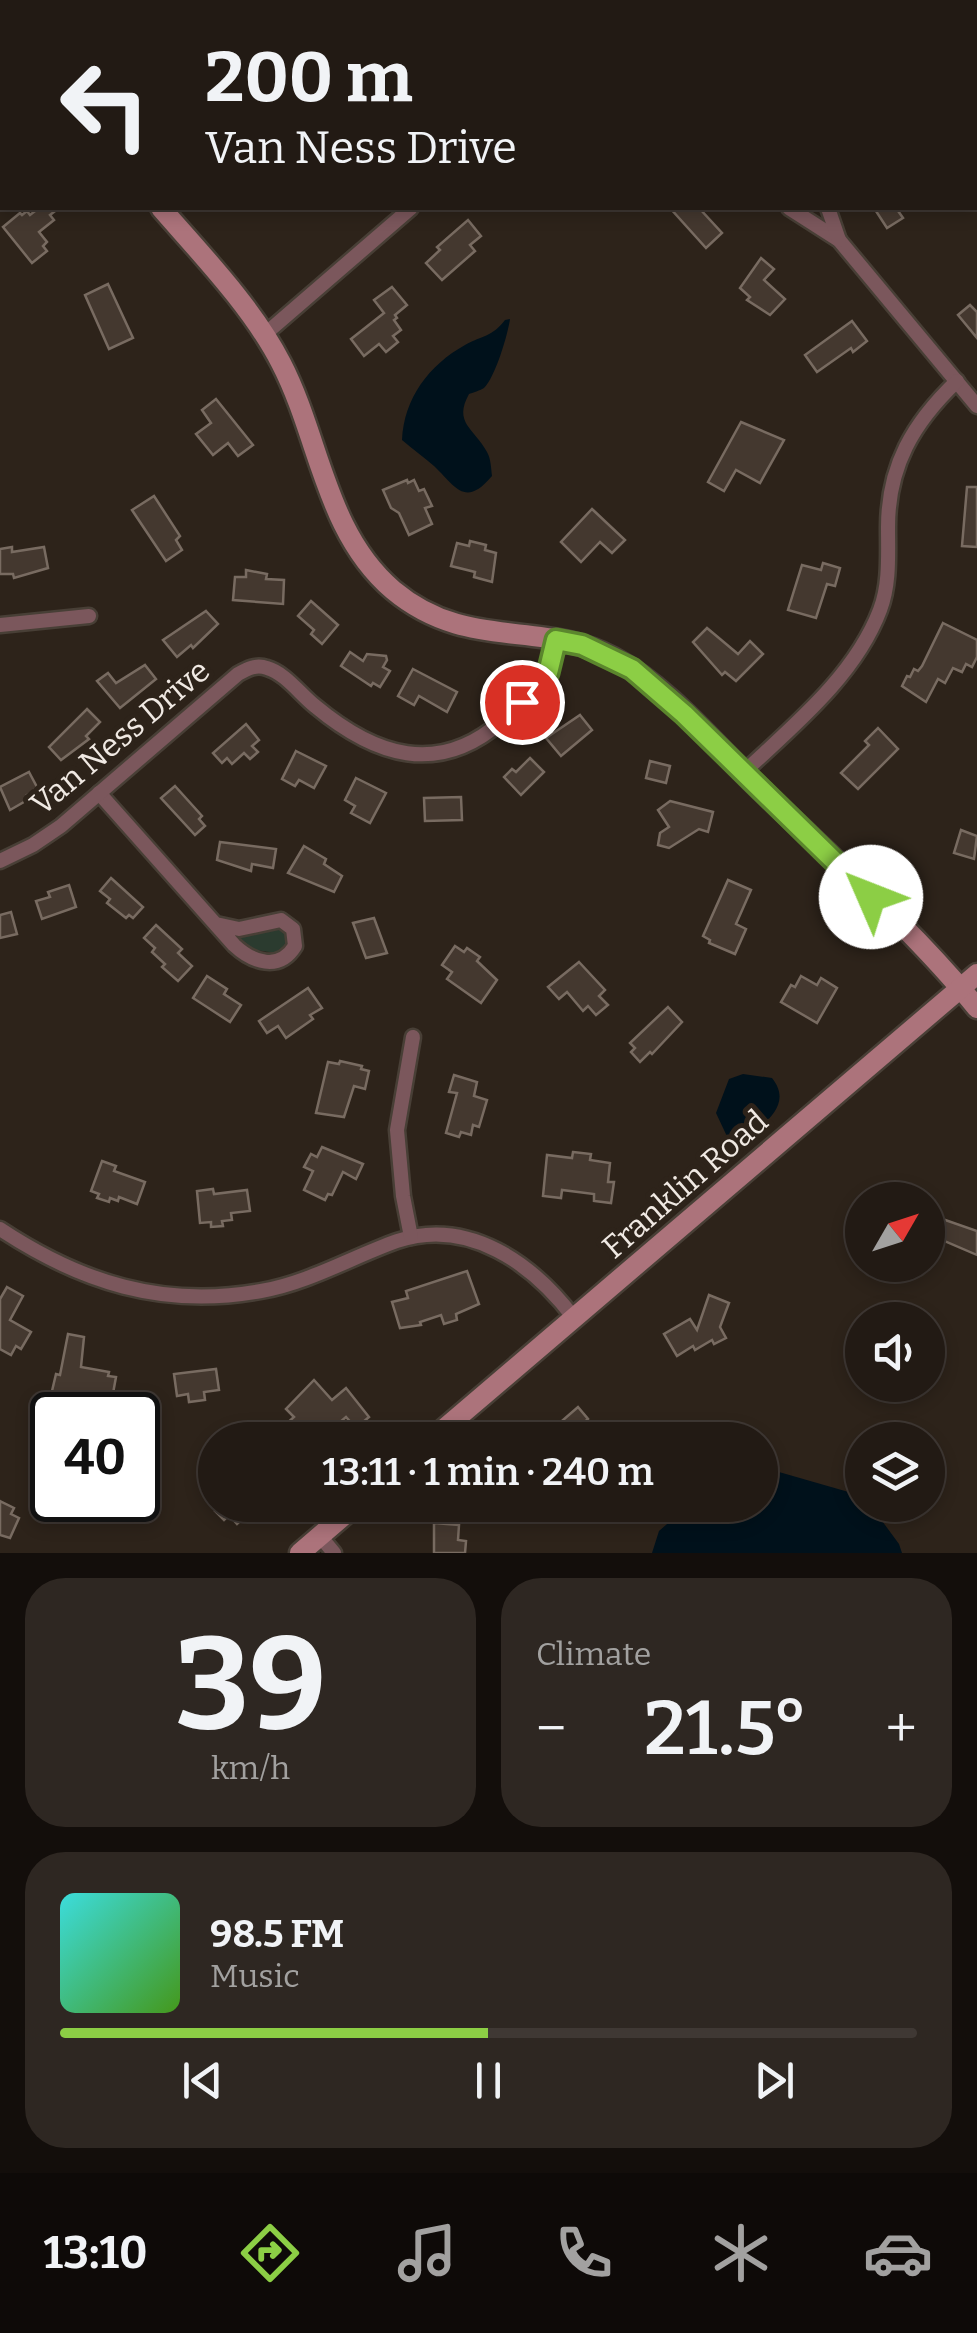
<!DOCTYPE html>
<meta charset="utf-8">
<style>
body{margin:0;font-family:Bitter,serif;background:#2e2722;color:#f1f3f6;height:100vh;display:flex;flex-direction:column;font-size:38px;white-space:nowrap}
*{box-sizing:border-box;margin:0}
p{font-size:32px;color:#a2a1a0}
.icon{flex:none;width:55px;height:55px;fill:none;stroke:currentColor;stroke-width:2;stroke-linecap:round;stroke-linejoin:round}
.map{position:relative;height:1553px;overflow:hidden}
.drawer{display:flex;flex-direction:column;gap:25px;padding:25px;background:#130e0b;flex:1}
.drawer>*{flex:none}
.guide{position:absolute;left:0px;top:0px;width:978px;height:210px;box-shadow:0 5px 15px #0003,0 0 0 2px #3f3834;background:#221a14;color:#f1f3f6;overflow:hidden}
.needle{width:65px;rotate:51deg}
.buttons{position:absolute;left:845px;top:1182px;display:grid;gap:20px}
.buttons a{display:grid;place-items:center;width:100px;height:100px;border-radius:50%;background:#221a14;box-shadow:0 5px 15px #0003,0 0 0 2px #3f3834;font-size:50px}
.speed{position:absolute;left:30px;top:1392px;display:flex;gap:20px;font-size:50px;font-weight:700;text-align:center}
.speed>*{display:grid;place-content:center;width:130px;height:130px;border-radius:50%;background:#221a14;box-shadow:0 5px 15px #0003,0 0 0 2px #3f3834;line-height:1}
.speed .limit{border:5px solid #111;border-radius:15px;background:#fff;color:#111}
.pin{position:absolute;display:grid;place-items:center;width:85px;height:85px;color:#fff;margin:-42px;border:5px solid #fff;border-radius:50%;box-shadow:0 2px 10px #0007}
.me{position:absolute;width:110px;margin:-55px;rotate:314deg;stroke-linejoin:round;filter:drop-shadow(0 0 8px #0008)}
.turn{display:flex;align-items:center;gap:35px;height:210px;padding:0 40px;font-size:45px}
.turn .icon{width:130px;height:130px;stroke-width:2.5}
.turn b{display:block;font-size:70px;line-height:85px}
.big{font-size:75px;font-weight:600;line-height:1.1}
.drawer .tile{flex:1;display:flex;flex-direction:column;justify-content:center;gap:15px;min-width:0;padding:0 35px;border-radius:40px;background:#2e2722}
.drawer .dial{align-items:center;gap:0}
.dial b{font-size:130px;line-height:1}
.song{display:flex;align-items:center;gap:30px}
.cover{width:120px;height:120px;border-radius:15px;background:linear-gradient(135deg,hsl(180 70% 55%),hsl(100 70% 35%))}
.played{height:10px;border-radius:5px;background:linear-gradient(90deg,#8cce45 50%,#3f3834 50%)}
.keys{display:flex;justify-content:space-around;direction:ltr}
.heat{display:flex;justify-content:space-between;align-items:center;font-size:55px;direction:ltr}
.drawer .tiles{flex:1;display:grid;gap:25px;grid-template-columns:1fr 1fr}
.tile:last-child{grid-column:span 2}
.trip{position:absolute;left:198px;top:1422px;width:580px;height:100px;border-radius:50px;background:#221a14;box-shadow:0 5px 15px #0003,0 0 0 2px #3f3834;font-weight:600;line-height:100px;text-align:center}
.tabs{display:flex;height:160px;justify-content:space-around;align-items:center;background:#0e0a08;color:#a2a1a0}
.tabs .icon{width:70px;height:70px}
.tabs .current{color:#8cce45}
.tabs b{font-size:45px;color:#f1f3f6}
.map>svg:first-child{display:block}
.green{fill:#2b3b2f}
.water{fill:#00111b}
.building{fill:#44382f;stroke:#786b61;stroke-width:2.5}
.lines{fill:none;stroke-linecap:round;stroke-linejoin:round}
.street-casing{stroke:#483f36;stroke-width:19}
.secondary-casing{stroke:#483f36;stroke-width:25}
.street{stroke:#7b575c;stroke-width:14}
.secondary{stroke:#ac737b;stroke-width:20}
.route-casing{stroke:#5b862d;stroke-width:25}
.route{stroke:#8cce45;stroke-width:18}
.labels{text-anchor:middle;stroke-width:10;stroke-linejoin:round;paint-order:stroke}
.street-label{font-size:32px;fill:#f0e9e3;stroke:#2d231a}
</style>
<div class="map">
<svg width="977" height="1553" viewBox="0 0 977 1553">
<rect width="100%" height="100%" fill="#2d231a"/>
<polygon class="green" points="276,927 288,936 288,945 276,953 249,949 239,939 241,936"/>
<g class="water">
<path d="M 510,319 C 508,334 495,378 484,388 C 481,390 472,393 469,394 C 453,423 474,428 487,452 C 491,459 491,468 492,476 C 465,508 456,487 434,466 C 424,457 412,449 402,440 C 404,398 429,365 465,345 C 483,335 492,337 505,320 Z"/>
<path d="M 743,1074 L 772,1078 C 796,1108 757,1127 738,1149 L 732,1147 L 716,1113 L 729,1079 Z"/>
<polygon points="772,1470 852,1493 862,1500 862,1505 869,1505 874,1510 899,1544 902,1553 652,1553 659,1531 689,1505 760,1505 760,1471"/>
</g>
<g class="building">
<polygon points="39,208 59,208 50,215 54,220 39,232 47,242 43,246 47,251 32,263 3,227 20,213 22,215 27,211 30,215"/>
<polygon points="670,208 699,208 722,233 706,248"/>
<polygon points="874,208 896,208 903,218 887,228"/>
<polygon points="468,220 481,236 470,245 475,251 442,280 426,263 440,250 437,247"/>
<polygon points="761,258 774,269 764,280 785,299 770,315 747,300 750,297 740,288"/>
<polygon points="108,284 133,338 109,349 85,295"/>
<polygon points="392,287 407,305 395,315 397,318 394,320 401,330 393,336 398,342 386,352 379,344 364,356 351,339 384,313 374,300"/>
<polygon points="970,305 977,312 977,338 958,315"/>
<polygon points="852,321 867,341 853,352 851,348 817,372 805,355"/>
<polygon points="216,399 253,445 238,456 228,443 213,455 196,434 211,423 202,410"/>
<polygon points="741,422 784,440 760,483 736,470 724,491 708,482"/>
<polygon points="407,480 408,483 414,480 419,491 424,489 432,506 425,508 432,524 409,535 399,513 391,508 383,490"/>
<polygon points="967,487 977,487 977,547 962,546"/>
<polygon points="154,496 180,536 176,540 182,550 166,561 132,510"/>
<polygon points="592,509 625,540 612,553 600,542 581,562 561,542"/>
<polygon points="470,541 486,545 485,550 496,553 492,582 474,577 475,572 451,566 457,543 469,546"/>
<polygon points="12,547 12,552 44,547 48,568 14,578 13,574 0,574 0,549"/>
<polygon points="823,563 840,568 835,586 827,584 816,618 788,610 802,565 821,570"/>
<polygon points="246,570 267,574 266,579 284,580 283,604 233,600 235,577 246,577"/>
<polygon points="311,601 338,625 322,644 311,634 314,630 298,616"/>
<polygon points="206,611 218,624 193,648 191,645 177,657 163,640"/>
<polygon points="943,623 977,640 977,657 972,667 966,664 962,672 953,668 945,683 938,679 926,702 902,686 907,676 910,677 914,669 918,671 922,666"/>
<polygon points="707,628 738,654 750,641 763,654 736,681 725,672 722,675 693,642"/>
<polygon points="350,652 363,661 367,654 386,656 387,660 383,667 390,671 380,687 373,683 371,686 341,666"/>
<polygon points="145,665 156,679 120,708 97,681 108,673 116,683"/>
<polygon points="413,669 457,692 447,712 419,696 414,705 398,696"/>
<polygon points="87,709 100,722 86,736 89,739 61,760 49,747"/>
<polygon points="580,715 592,730 561,756 546,738"/>
<polygon points="246,724 259,740 252,746 258,752 250,759 244,753 232,764 227,758 222,763 213,753"/>
<polygon points="878,728 898,749 858,789 841,773 869,745 865,741"/>
<polygon points="296,751 326,766 314,788 299,780 295,786 282,779"/>
<polygon points="530,758 544,772 521,795 504,777 512,769 516,772"/>
<polygon points="650,761 670,766 666,783 646,778"/>
<polygon points="29,772 38,789 27,795 29,799 10,810 0,787"/>
<polygon points="356,778 386,793 370,823 351,813 355,806 345,800"/>
<polygon points="175,786 202,816 199,819 205,826 195,835 161,798"/>
<polygon points="461,797 462,820 425,821 424,798"/>
<polygon points="670,801 713,812 708,832 699,829 669,848 658,845 660,833 669,827 658,810"/>
<polygon points="961,830 977,836 974,859 954,853"/>
<polygon points="220,842 276,849 273,868 252,864 251,871 217,860"/>
<polygon points="304,846 326,859 324,864 342,876 334,892 288,873"/>
<polygon points="111,878 143,907 133,918 129,915 126,918 107,903 110,899 100,891"/>
<polygon points="728,880 751,890 736,924 746,929 735,954 709,943 710,940 703,936"/>
<polygon points="69,885 76,907 42,919 36,901 50,897 48,892"/>
<polygon points="11,912 17,934 0,938 0,915"/>
<polygon points="374,918 387,953 366,958 353,923"/>
<polygon points="156,925 182,949 178,953 192,966 178,981 162,967 165,964 152,952 155,948 144,938"/>
<polygon points="455,946 464,952 467,948 480,957 477,961 497,980 481,1003 447,979 452,972 442,965"/>
<polygon points="579,962 605,990 599,996 608,1005 596,1015 588,1006 583,1011 567,992 559,999 548,987"/>
<polygon points="207,976 227,989 224,994 241,1005 230,1022 193,998"/>
<polygon points="801,976 817,985 821,978 837,988 817,1023 781,1002 791,985 795,987"/>
<polygon points="308,988 322,1008 310,1015 313,1019 286,1038 278,1026 267,1033 259,1021"/>
<polygon points="668,1007 682,1022 652,1054 650,1052 640,1062 631,1052 635,1048 630,1043"/>
<polygon points="340,1061 362,1066 361,1069 369,1071 365,1089 354,1086 344,1117 316,1113 328,1062 339,1064"/>
<polygon points="454,1075 477,1082 474,1096 487,1100 479,1127 473,1125 471,1135 461,1132 459,1137 446,1133 457,1093 449,1092"/>
<polygon points="322,1147 363,1164 356,1179 343,1172 332,1195 328,1194 325,1200 304,1190 313,1171 304,1167 311,1154 317,1157"/>
<polygon points="573,1152 591,1154 590,1160 610,1163 608,1182 614,1182 611,1203 594,1201 594,1194 562,1190 561,1198 543,1196 547,1155 572,1158"/>
<polygon points="102,1161 116,1166 114,1171 145,1182 137,1204 119,1197 118,1201 110,1198 109,1202 97,1198 99,1194 91,1191"/>
<polygon points="213,1189 214,1194 247,1190 250,1211 231,1213 232,1220 222,1221 223,1226 211,1227 211,1222 200,1223 197,1191"/>
<polygon points="928,1214 977,1231 977,1255 928,1234"/>
<polygon points="467,1271 479,1304 456,1314 457,1320 444,1324 441,1315 420,1322 421,1325 400,1328 392,1302 408,1298 406,1291"/>
<polygon points="7,1287 23,1296 10,1320 31,1332 21,1349 16,1346 11,1355 0,1349 0,1299"/>
<polygon points="709,1295 729,1303 720,1327 726,1338 714,1344 712,1340 695,1350 693,1346 677,1356 664,1334 690,1319 697,1330"/>
<polygon points="68,1334 84,1337 81,1367 109,1372 108,1376 116,1377 109,1415 94,1413 95,1406 56,1398 57,1392 52,1391 56,1374 60,1375"/>
<polygon points="216,1369 219,1390 204,1392 205,1400 189,1402 188,1394 177,1396 174,1374"/>
<polygon points="314,1380 332,1400 346,1388 369,1417 356,1428 346,1417 326,1434 331,1440 284,1440 277,1432 294,1417 286,1409"/>
<polygon points="578,1407 588,1419 578,1428 565,1440 540,1440"/>
<polygon points="0,1501 14,1508 11,1514 19,1518 10,1538 0,1535"/>
<polygon points="220,1505 258,1505 237,1524 229,1515 224,1520 215,1511"/>
<polygon points="434,1523 459,1525 458,1540 466,1541 465,1553 434,1553"/>
</g>
<g class="lines">
<defs>
<g id="street">
<polyline points="161,2 163,0"/>
<polyline points="644,2 647,0"/>
<polyline points="0,160 2,158"/>
<polyline points="789,208 839,240 977,406"/>
<polyline points="828,208 839,240"/>
<polyline points="264,335 411,208"/>
<polyline points="0,625 89,616"/>
<path d="M 743,773 C 793,726 855,676 880,610 C 890,584 888,555 888,527 C 888,466 913,423 957,381"/>
<path d="M 99,793 L 234,945 C 252,962 279,972 295,946 L 293,929 L 281,920 L 239,929 L 216,924"/>
<path d="M 0,861 L 33,845 L 61,826 L 238,674 C 247,669 256,664 267,668 C 285,673 300,694 315,706 C 375,756 438,777 502,721 C 532,693 548,681 556,640"/>
<path d="M 0,1229 C 80,1282 163,1309 261,1291 C 308,1283 352,1257 397,1241 C 469,1217 533,1264 574,1318"/>
<polyline points="411,1237 403,1196 397,1130 413,1037"/>
<polyline points="320,1536 334,1553"/>
</g>
<g id="secondary">
<polyline points="0,39 2,41"/>
<path d="M 161,208 C 201,254 253,308 281,363 C 320,438 325,532 393,590 C 467,652 540,619 613,658 C 667,687 711,741 754,783 C 829,856 911,927 977,1008"/>
<polyline points="431,1440 977,974"/>
<polyline points="300,1553 356,1505"/>
</g>
</defs>
<use href="#street" class="street-casing"/>
<use href="#secondary" class="secondary-casing"/>
<use href="#street" class="street"/>
<use href="#secondary" class="secondary"/>
</g>
<g class="lines">
<defs>
<polyline id="route" points="522,702 548,673 556,640 582,645 632,669 684,714 871,897"/>
</defs>
<use href="#route" class="route-casing"/>
<use href="#route" class="route"/>
</g>
<g class="labels">
<g class="street-label">
<text transform="translate(120 737) rotate(-40)" y="11">Van Ness Drive</text>
<text transform="translate(685 1184) rotate(-41)" y="11">Franklin Road</text>
</g>
</g>
</svg>
<div class="buttons">
<a><svg class="needle" viewBox="-14 -14 28 28"><path d="M0-13l5 13h-10z" fill="#e53935"/><path d="M0 13l5-13h-10z" fill="#a2a1a0"/></svg></a>
<a><svg class="icon" aria-label="sound" viewBox="0 0 24 24"><path d="M4 9h4l5-4v14l-5-4H4zM17 9q2 3 0 6"/></svg></a>
<a><svg class="icon" aria-label="layers" viewBox="0 0 24 24"><path d="M12 4l9 5-9 5-9-5zM3 14l9 5 9-5"/></svg></a>
</div>
<div class="speed"><div class="limit">40</div></div>
<div class="pin" style="left:522px;top:702px;background:#d93025"><svg class="icon" aria-label="arrive" viewBox="0 0 24 24"><path d="M6 21V4h12l-3 4 3 4H6"/></svg></div>
<svg class="me" style="left:871px;top:897px" viewBox="-20 -20 40 40"><circle r="19" fill="#fff"/><path d="M0-13L10 11 0 6-10 11z" fill="#8cce45"/></svg>
<div class="trip">13:11 · 1 min · 240 m</div>
<div class="guide">
<div class="turn"><svg class="icon" aria-label="left" viewBox="0 0 24 24"><path d="M17 20v-9H6M10 6l-5 5 5 5"/></svg><div><b>200 m</b>Van Ness Drive</div></div>
</div>
</div>
<section class="drawer">
<div class="tiles">
<div class="tile dial"><b>39</b><p>km/h</p></div>
<div class="tile"><p>Climate</p>
<div class="heat"><a>−</a><b class="big">21.5°</b><a>+</a></div>
</div>
<div class="tile">
<div class="song"><i class="cover"></i><div><b>98.5 FM</b><p>Music</p></div></div>
<div class="played"></div>
<div class="keys"><svg class="icon" aria-label="previous" viewBox="0 0 24 24"><path d="M18 5L8 12l10 7zM5 5v14"/></svg><svg class="icon" aria-label="pause" viewBox="0 0 24 24"><path d="M8 5v14M16 5v14"/></svg><svg class="icon" aria-label="next" viewBox="0 0 24 24"><path d="M6 5l10 7-10 7zM19 5v14"/></svg></div>
</div>
</div>
</section>
<nav class="tabs">
<b>13:10</b>
<svg class="icon current" aria-label="directions" viewBox="0 0 24 24"><path d="M12 3l9 9-9 9-9-9zM9 14v-3h6M13 9l2 2-2 2"/></svg>
<svg class="icon" aria-label="music" viewBox="0 0 24 24"><path d="M9 18V5l10-2v13"/><circle cx="6" cy="18" r="3"/><circle cx="16" cy="16" r="3"/></svg>
<svg class="icon" aria-label="phone" viewBox="0 0 24 24"><path d="M5 4h4l2 5-3 2q2 4 5 5l2-3 5 2v4C11 20 4 13 5 4z"/></svg>
<svg class="icon" aria-label="climate" viewBox="0 0 24 24"><path d="M12 3v18M4 7l16 10M4 17L20 7"/></svg>
<svg class="icon" aria-label="car" viewBox="0 0 24 24"><path d="M5 17H2v-5l4-1 3-4h7l3 4 3 1v5h-3M9 17h6M6 11h13"/><circle cx="7" cy="17" r="2"/><circle cx="17" cy="17" r="2"/></svg>
</nav>
